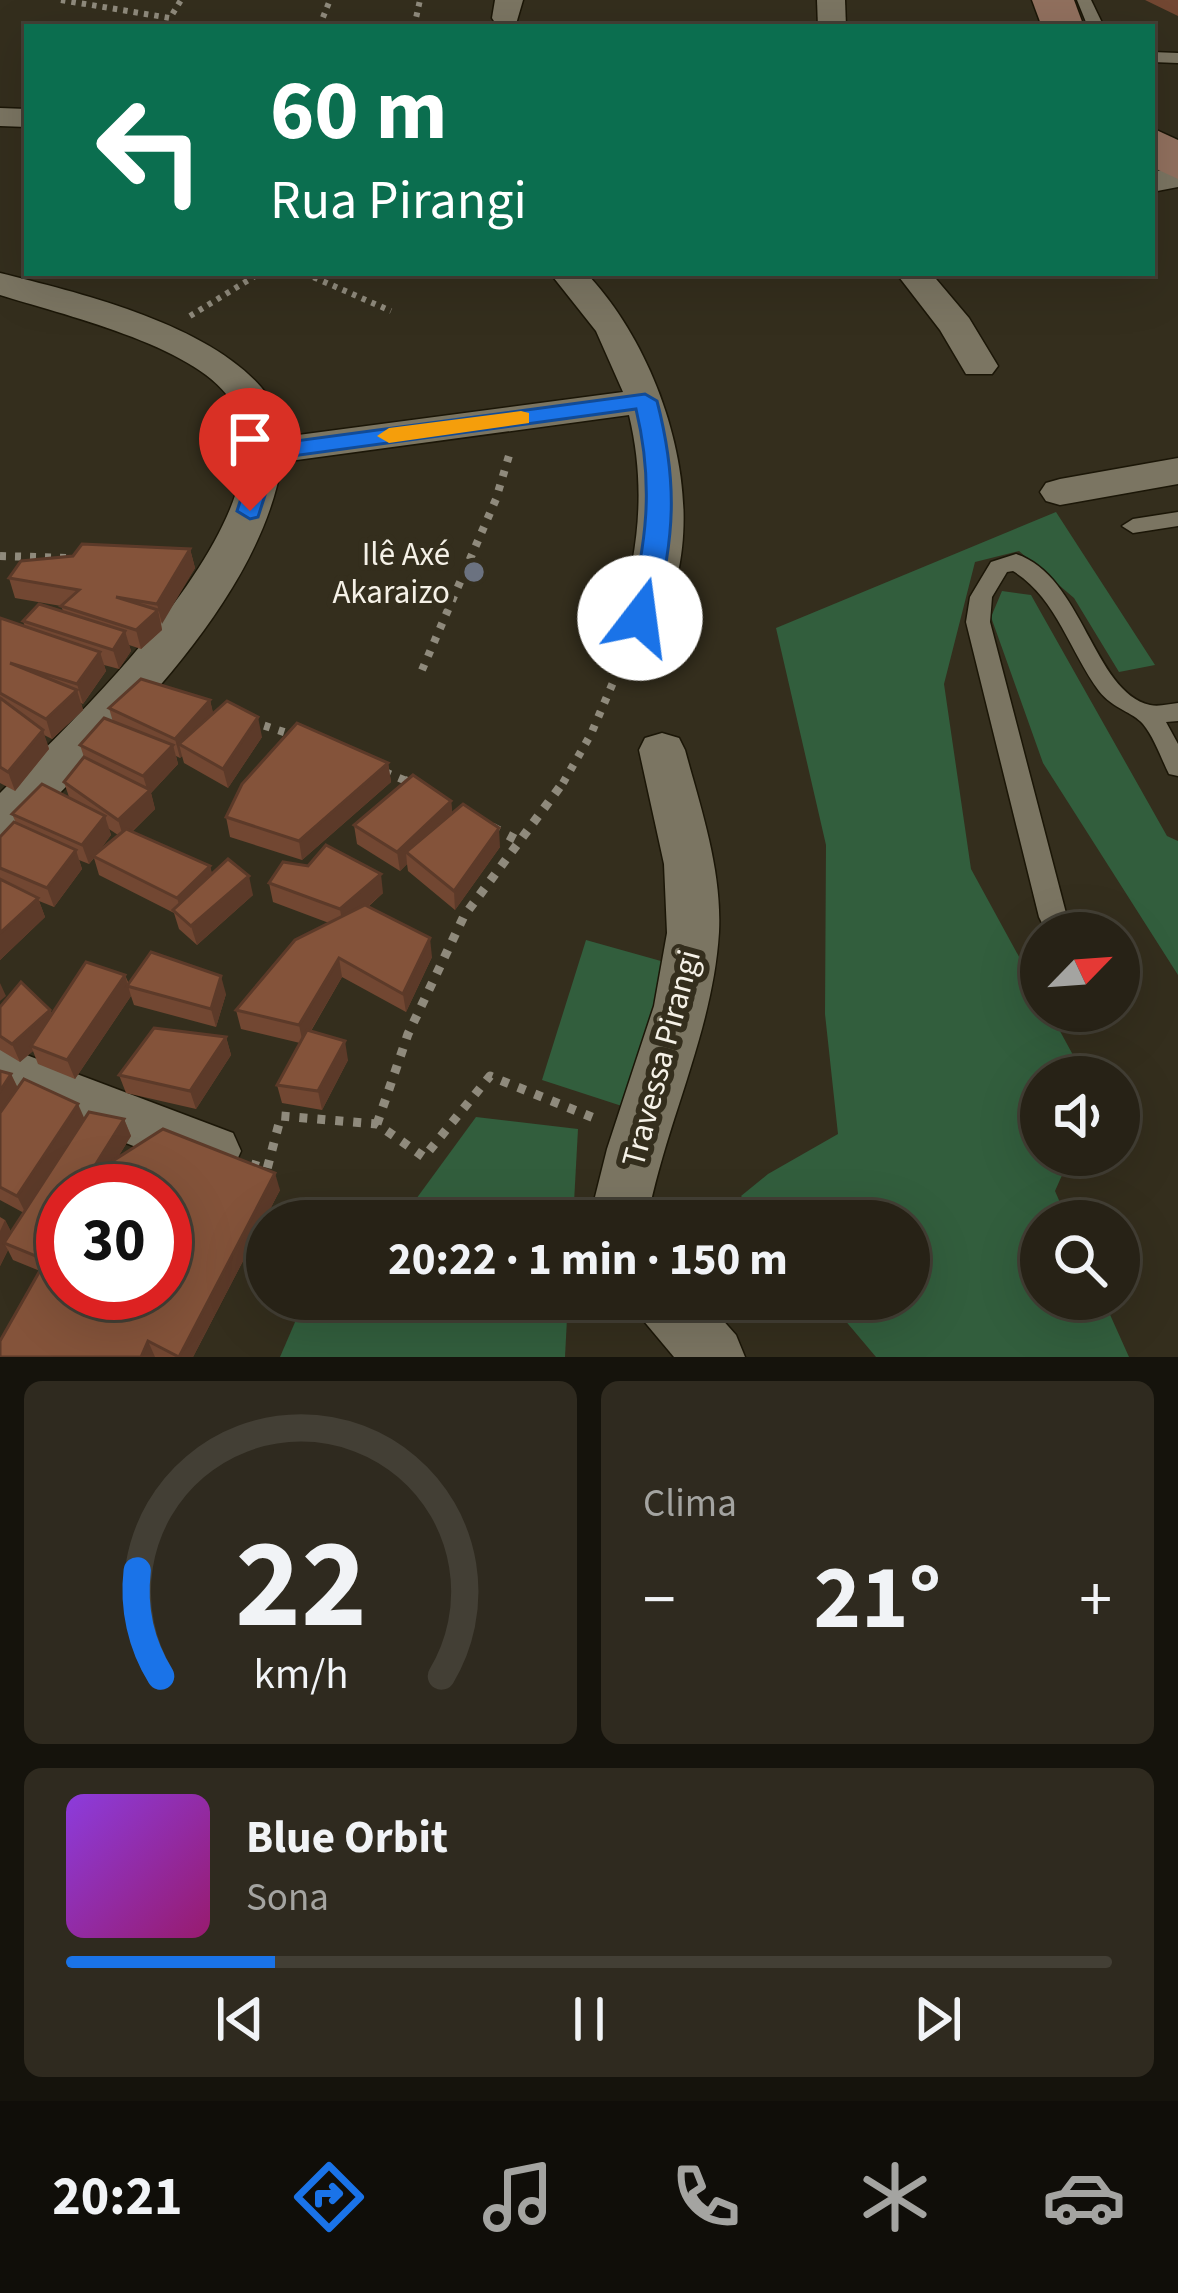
<!DOCTYPE html>
<html lang="pt">
<meta charset="utf-8">
<style>
body{margin:0;font-family:"Source Sans 3",sans-serif;background:#2f2a1f;color:#f1f3f6;height:100vh;display:flex;flex-direction:column;font-size:45px;white-space:nowrap}
*{box-sizing:border-box;margin:0}
p{font-size:39px;color:#a4a4a1}
.icon{flex:none;width:66px;height:66px;fill:none;stroke:currentColor;stroke-width:2;stroke-linecap:round;stroke-linejoin:round}
.map{position:relative;height:1357px;overflow:hidden}
.panel{display:flex;flex-direction:column;gap:24px;padding:24px;background:#15130c;flex:1}
.panel>*{flex:none}
.hud{position:absolute;left:24px;top:24px;width:1131px;height:252px;border-radius:0px;box-shadow:0 12px 48px #0002,0 0 0 3px #433f35;background:#0b6e4f;color:#fff;overflow:hidden}
.needle{width:78px;rotate:65deg}
.buttons{position:absolute;left:1020px;top:912px;display:grid;gap:24px}
.buttons a{display:grid;place-items:center;width:120px;height:120px;border-radius:50%;background:#272216;box-shadow:0 12px 48px #0002,0 0 0 3px #433f35;font-size:60px}
.speed{position:absolute;left:36px;top:1164px;display:flex;gap:24px;font-size:60px;font-weight:700;text-align:center}
.speed>*{display:grid;place-content:center;width:156px;height:156px;border-radius:50%;background:#272216;box-shadow:0 12px 48px #0002,0 0 0 3px #433f35;line-height:1}
.speed .limit{border:18px solid #d22;background:#fff;color:#111}
.pin{position:absolute;display:grid;place-items:center;width:102px;height:102px;color:#fff;margin:-123px -51px;border-radius:50% 50% 50% 0;rotate:-45deg;box-shadow:0 0 12px #0007}
.pin .icon{rotate:45deg}
.me{position:absolute;width:132px;margin:-66px;rotate:15deg;stroke-linejoin:round;filter:drop-shadow(0 0 9px #0008)}
.turn{display:flex;align-items:center;gap:42px;height:252px;padding:0 48px;font-size:54px}
.turn .icon{width:156px;height:156px;stroke-width:2.5}
.turn b{display:block;font-size:84px;line-height:102px}
.big{font-size:90px;font-weight:700;line-height:1.1}
.panel .widget{flex:1;display:flex;flex-direction:column;justify-content:center;gap:18px;min-width:0;padding:0 42px;border-radius:18px;background:#2f2a1f}
.panel .dial{align-items:center;gap:0}
.dial svg{height:312px;overflow:visible;fill:none;stroke:#433f35;stroke-width:7;stroke-linecap:round;text-anchor:middle}
.dial text{fill:#f1f3f6;stroke:none}
.song{display:flex;align-items:center;gap:36px}
.cover{width:144px;height:144px;border-radius:18px;background:linear-gradient(135deg,hsl(270 70% 55%),hsl(320 70% 35%))}
.played{height:12px;border-radius:6px;background:linear-gradient(90deg,#1a73e8 20%,#433f35 20%)}
.keys{display:flex;justify-content:space-around;direction:ltr}
.heat{display:flex;justify-content:space-between;align-items:center;font-size:66px;direction:ltr}
.panel .tiles{flex:1;display:grid;gap:24px;grid-template-columns:1fr 1fr}
.widget:last-child{grid-column:span 2}
.trip{position:absolute;left:246px;top:1200px;width:684px;height:120px;border-radius:60px;background:#272216;box-shadow:0 12px 48px #0002,0 0 0 3px #433f35;font-weight:700;line-height:120px;text-align:center}
.tabs{display:flex;height:192px;justify-content:space-around;align-items:center;background:#100e09;color:#a4a4a1}
.tabs .icon{width:84px;height:84px}
.tabs .on{color:#1a73e8}
.tabs b{font-size:54px;color:#f1f3f6}
.map>svg:first-child{display:block}
.green{fill:#325e3d}
.lines{fill:none;stroke-linecap:round;stroke-linejoin:round}
.lane-casing{stroke:#1b1607;stroke-width:3}
.street-casing{stroke:#1b1607;stroke-width:3}
.secondary-casing{stroke:#1b1607;stroke-width:3}
.path-far2{stroke:#8f8a7c;stroke-width:6;stroke-dasharray:4.5 6;stroke-linecap:butt}
.path-far1{stroke:#8f8a7c;stroke-width:8;stroke-dasharray:6 9;stroke-linecap:butt}
.path{stroke:#8f8a7c;stroke-width:9;stroke-dasharray:8 10;stroke-linecap:butt}
.lane{fill:#7b7562;fill-rule:evenodd}
.street{fill:#7b7562;fill-rule:evenodd}
.secondary{fill:#91705e;fill-rule:evenodd}
.wall{fill:#724732;fill-rule:evenodd}
.shaded-wall{fill:#5c3a29}
.building{fill:#84533a;stroke:#5c3a29;stroke-width:3}
.route{fill:#1a73e8;stroke:#114b97;stroke-width:3}
.slow{fill:#f59e0b}
.worship-dot{fill:#6b7280;stroke:#342e1d;stroke-width:4.5}
.labels{text-anchor:middle;stroke-width:12;stroke-linejoin:round;paint-order:stroke}
.poi-label{font-size:33px;fill:#f5f1e7;stroke:#342e1d;text-anchor:end}
.street-label{font-size:33px;fill:#f5f1e7;stroke:#342e1d}
</style>
<div class="map">
<svg width="1178" height="1357" viewBox="0 0 1178 1357">
<rect width="100%" height="100%" fill="#342e1d"/>
<g class="green">
<polygon points="1056,512 1155,665 1119,672 1074,598 1019,551 975,562 944,684 971,869 1041,997 1041,1011 1049,1011 1085,1077 1041,1077 1041,1155 1071,1155 1055,1191 1068,1221 1041,1221 1041,1299 1103,1299 1129,1357 876,1357 827,1299 909,1299 909,1221 762,1221 741,1196 768,1174 838,1134 825,1014 826,845 776,628"/>
<polygon points="1002,591 1031,595 1167,836 1178,841 1178,975 1043,763 991,617"/>
<polygon points="586,940 668,963 628,1108 542,1080"/>
<polygon points="476,1117 578,1129 573,1221 400,1221"/>
<polygon points="305,1299 568,1299 565,1357 280,1357"/>
</g>
<g class="lines">
<defs>
<g id="lane">
<polygon points="1077,0 1091,0 1104,27 1088,27"/>
<polygon points="1152,52 1178,53 1178,63 1152,62"/>
<polygon points="1178,512 1178,526 1133,533 1122,526 1133,519"/>
<path d="M 1016,554 C 1083,576 1093,692 1150,705 C 1159,707 1169,704 1178,703 L 1178,721 L 1166,722 L 1178,744 L 1178,776 L 1169,774 C 1161,758 1154,737 1143,724 C 1133,712 1113,709 1099,691 C 1070,652 1056,597 1013,571 L 1007,572 L 992,597 L 990,622 L 1067,917 L 1063,925 L 1053,928 L 1043,925 L 1039,917 L 966,622 L 970,597 L 991,562 Z"/>
</g>
<g id="street">
<polygon points="495,0 523,0 516,24 496,24 492,18"/>
<polygon points="817,0 845,0 846,27 818,27"/>
<polygon points="0,108 27,109 27,127 0,126"/>
<polygon points="1178,167 1178,187 1152,192 1152,172"/>
<path d="M 0,273 C 80,293 205,323 261,387 C 273,400 277,421 283,437 L 623,392 L 596,331 L 550,273 L 586,273 C 665,355 719,523 656,629 L 641,633 L 626,629 L 619,618 C 639,549 646,486 629,415 L 282,462 C 259,604 113,737 17,837 L 0,843 L 0,793 C 71,723 303,507 230,399 C 194,345 60,314 0,295 Z"/>
<polygon points="896,273 931,273 969,318 998,366 992,374 966,374 940,330"/>
<polygon points="1178,458 1178,484 1060,505 1046,501 1040,492 1046,483 1060,479"/>
<path d="M 662,733 L 679,738 L 685,750 C 701,809 722,870 719,932 C 713,1032 665,1124 647,1221 L 589,1221 L 607,1149 L 654,1006 L 667,933 L 664,864 L 639,750 L 645,738 Z"/>
<polygon points="0,1045 233,1133 241,1151 233,1169 213,1177 0,1094"/>
<polygon points="634,1299 704,1299 736,1335 745,1357 674,1357 643,1320"/>
</g>
<g id="secondary">
<polygon points="1032,0 1074,0 1084,27 1042,27"/>
<polygon points="1152,128 1178,140 1178,179 1152,167"/>
</g>
</defs>
<use href="#lane" class="lane-casing"/>
<use href="#street" class="street-casing"/>
<use href="#secondary" class="secondary-casing"/>
<g class="path-far2">
<polyline points="61,0 170,18 181,0"/>
<polyline points="319,27 330,0"/>
<polyline points="414,27 420,0"/>
<polyline points="304,273 391,311"/>
<polyline points="190,316 260,273"/>
</g>
<g class="path-far1">
<polyline points="0,556 70,558"/>
<polyline points="422,670 496,499 511,449"/>
<polyline points="250,721 293,735"/>
<polyline points="385,772 411,783"/>
<polyline points="563,783 591,734 629,645"/>
</g>
<g class="path">
<polyline points="404,780 415,785"/>
<polyline points="492,827 517,840"/>
<polyline points="377,1124 408,1034 464,916 565,780"/>
<polyline points="251,1164 267,1169 281,1116 377,1124 424,1157 490,1076 599,1120"/>
</g>
<use href="#lane" class="lane"/>
<use href="#street" class="street"/>
<use href="#secondary" class="secondary"/>
</g>
<g class="wall">
<polygon points="1145,0 1178,0 1178,16"/>
<polygon points="190,549 195,568 161,623 162,630 141,649 129,645 131,651 119,669 104,665 106,671 83,704 81,703 83,710 52,739 44,735 49,749 15,791 0,783 0,618 25,627 23,621 63,611 61,606 15,598 9,578"/>
<path d="M 210,700 L 213,714 L 262,737 L 228,788 L 184,763 L 182,756 L 180,758 L 176,756 L 178,764 L 151,793 L 155,809 L 132,832 L 210,866 L 212,874 L 253,895 L 197,945 L 179,929 L 174,913 L 99,875 L 94,858 L 89,864 L 79,860 L 82,869 L 54,907 L 39,901 L 45,917 L 0,960 L 0,837 L 16,823 L 12,814 L 69,797 L 64,782 L 84,757 L 80,745 L 113,722 L 109,708 ZM 109,829 L 118,835 L 99,851 L 111,835 Z"/>
<polygon points="388,763 391,782 302,860 230,837 226,817"/>
<polygon points="451,801 452,813 500,847 455,910 408,871 407,864 400,871 357,844 354,825"/>
<polygon points="269,883 383,893 368,907 432,957 406,1012 342,977 311,1031 348,1060 322,1110 282,1103 277,1085 300,1043 241,1029 236,1010 329,923 273,902"/>
<polygon points="125,975 129,984 226,994 216,1027 134,1005 131,996 75,1079 38,1064 33,1051 20,1062 0,1050 0,1007 50,1010 52,1013"/>
<polygon points="226,1037 231,1055 196,1109 126,1093 119,1075"/>
<polygon points="0,1071 11,1074 18,1088 84,1119 124,1119 131,1136 118,1157 280,1190 193,1357 0,1357 40,1271 13,1260 8,1250 0,1266 0,1217 5,1220 11,1232 24,1213 0,1200"/>
</g>
<g class="shaded-wall">
<polygon points="190,549 195,568 162,624 157,604"/>
<polygon points="158,610 162,630 141,649 136,630"/>
<polygon points="125,631 131,651 119,669 113,650"/>
<polygon points="100,652 106,671 83,704 77,684"/>
<polygon points="77,690 83,710 52,739 46,719"/>
<polygon points="210,700 215,720 179,744 182,756 180,758 175,739"/>
<polygon points="258,717 262,737 228,788 223,769"/>
<polygon points="43,730 49,749 15,791 8,772"/>
<polygon points="173,745 178,764 151,793 155,809 124,839 118,820 148,792 143,776"/>
<polygon points="388,763 391,782 302,860 299,841"/>
<polygon points="451,801 453,821 406,852 407,864 400,871 397,852"/>
<polygon points="105,816 111,835 89,864 82,845"/>
<polygon points="499,828 500,847 455,910 454,891"/>
<polygon points="76,850 82,869 54,907 47,888"/>
<polygon points="210,866 215,886 183,917 177,898"/>
<polygon points="381,874 383,893 343,928 340,909"/>
<polygon points="249,876 253,895 197,945 191,926"/>
<polygon points="38,898 45,917 0,960 0,933"/>
<polygon points="430,938 432,957 406,1012 403,994"/>
<polygon points="339,958 342,977 303,1044 299,1025"/>
<polygon points="125,975 131,996 75,1079 67,1060"/>
<polygon points="221,976 226,994 216,1027 211,1009"/>
<polygon points="0,983 6,996 0,1001"/>
<polygon points="50,1010 58,1028 31,1046 33,1051 20,1062 12,1044"/>
<polygon points="226,1037 231,1055 196,1109 190,1091"/>
<polygon points="345,1041 348,1060 322,1110 318,1091"/>
<polygon points="11,1074 20,1093 0,1121 0,1091"/>
<polygon points="78,1104 86,1122 26,1214 17,1196"/>
<polygon points="124,1119 131,1136 97,1191 79,1191"/>
<polygon points="275,1173 280,1190 193,1357 179,1357"/>
<polygon points="63,1216 63,1247 46,1274 38,1257"/>
<polygon points="5,1220 14,1237 4,1243 8,1250 0,1266 0,1231"/>
<polygon points="148,1341 155,1357 141,1357"/>
</g>
<g class="building">
<polygon points="82,544 190,549 157,604 116,597 158,610 136,630 61,606 79,590 9,578 21,561 73,556"/>
<polygon points="39,604 125,631 113,650 23,621"/>
<polygon points="0,618 100,652 77,684 10,663 77,690 46,719 0,693"/>
<polygon points="141,679 210,700 175,739 109,708"/>
<polygon points="0,698 43,730 8,772 0,767"/>
<polygon points="227,701 258,717 223,769 179,744"/>
<polygon points="104,718 173,745 143,776 80,745"/>
<polygon points="297,723 388,763 299,841 226,817 242,784"/>
<polygon points="84,757 150,790 118,820 64,782"/>
<polygon points="413,775 451,801 397,852 354,825"/>
<polygon points="42,784 105,816 82,845 12,814"/>
<polygon points="463,804 499,828 454,891 406,852"/>
<polygon points="14,822 76,850 47,888 0,868 0,837"/>
<polygon points="126,829 210,866 177,898 93,856"/>
<polygon points="326,845 381,874 340,909 269,883 283,862 308,866"/>
<polygon points="228,859 249,876 191,926 173,910"/>
<polygon points="0,879 38,898 0,933"/>
<polygon points="365,905 430,938 403,994 339,958 299,1025 236,1010 295,940"/>
<polygon points="151,952 221,976 211,1009 127,986"/>
<polygon points="86,962 125,975 67,1060 31,1046"/>
<polygon points="21,982 50,1010 12,1044 0,1036 0,1007"/>
<polygon points="154,1028 226,1037 190,1091 119,1075"/>
<polygon points="307,1030 345,1041 318,1091 277,1085"/>
<polygon points="0,1071 11,1074 0,1091"/>
<polygon points="24,1079 78,1104 17,1196 0,1187 0,1113"/>
<polygon points="89,1112 124,1119 79,1191 63,1191 63,1216 38,1257 4,1243"/>
<polygon points="163,1129 275,1173 179,1357 148,1341 141,1357 0,1357 0,1341 63,1230 63,1293 165,1293 165,1191 86,1191 97,1171"/>
</g>
<path class="route" d="M 645,394 L 657,401 C 678,482 675,538 654,618 L 640,627 L 627,618 C 647,545 654,484 636,409 L 277,458 L 258,517 L 250,519 L 237,511 L 258,446 Z"/>
<polygon class="slow" points="521,411 529,413 529,423 389,443 377,436 389,428"/>
<circle class="worship-dot" cx="474" cy="572" r="12"/>
<g class="labels">
<g class="poi-label">
<text x="450" y="565">Ilê Axé<tspan x="450" dy="38">Akaraizo</tspan></text>
</g>
<g class="street-label">
<text transform="translate(660 1058) rotate(-75)" y="12">Travessa Pirangi</text>
</g>
</g>
</svg>
<div class="buttons">
<a><svg class="needle" viewBox="-14 -14 28 28"><path d="M0-13l5 13h-10z" fill="#e53935"/><path d="M0 13l5-13h-10z" fill="#a4a4a1"/></svg></a>
<a><svg class="icon" aria-label="sound" viewBox="0 0 24 24"><path d="M4 9h4l5-4v14l-5-4H4zM17 9q2 3 0 6"/></svg></a>
<a><svg class="icon" aria-label="search" viewBox="0 0 24 24"><circle cx="10" cy="10" r="6"/><path d="M15 15l6 6"/></svg></a>
</div>
<div class="speed"><div class="limit">30</div></div>
<div class="pin" style="left:250px;top:511px;background:#d93025"><svg class="icon" aria-label="arrive" viewBox="0 0 24 24"><path d="M6 21V4h12l-3 4 3 4H6"/></svg></div>
<svg class="me" style="left:640px;top:618px" viewBox="-20 -20 40 40"><circle r="19" fill="#fff"/><path d="M0-13L10 11 0 6-10 11z" fill="#1a73e8"/></svg>
<div class="trip">20:22 · 1 min · 150 m</div>
<div class="hud">
<div class="turn"><svg class="icon" aria-label="left" viewBox="0 0 24 24"><path d="M17 20v-9H6M10 6l-5 5 5 5"/></svg><div><b>60 m</b>Rua Pirangi</div></div>
</div>
</div>
<section class="panel">
<div class="tiles">
<div class="widget dial"><svg viewBox="0 0 100 80">
<path d="M14 69A42 42 0 1 1 86 69"/>
<path d="M14 69A42 42 0 0 1 8 42" stroke="#1a73e8"/>
<text x="50" y="56" font-size="32" font-weight="700">22</text>
<text x="50" y="72" font-size="11">km/h</text>
</svg></div>
<div class="widget"><p>Clima</p>
<div class="heat"><a>−</a><b class="big">21°</b><a>+</a></div>
</div>
<div class="widget">
<div class="song"><i class="cover"></i><div><b>Blue Orbit</b><p>Sona</p></div></div>
<div class="played"></div>
<div class="keys"><svg class="icon" aria-label="previous" viewBox="0 0 24 24"><path d="M18 5L8 12l10 7zM5 5v14"/></svg><svg class="icon" aria-label="pause" viewBox="0 0 24 24"><path d="M8 5v14M16 5v14"/></svg><svg class="icon" aria-label="next" viewBox="0 0 24 24"><path d="M6 5l10 7-10 7zM19 5v14"/></svg></div>
</div>
</div>
</section>
<nav class="tabs">
<b>20:21</b>
<svg class="icon on" aria-label="directions" viewBox="0 0 24 24"><path d="M12 3l9 9-9 9-9-9zM9 14v-3h6M13 9l2 2-2 2"/></svg>
<svg class="icon" aria-label="music" viewBox="0 0 24 24"><path d="M9 18V5l10-2v13"/><circle cx="6" cy="18" r="3"/><circle cx="16" cy="16" r="3"/></svg>
<svg class="icon" aria-label="phone" viewBox="0 0 24 24"><path d="M5 4h4l2 5-3 2q2 4 5 5l2-3 5 2v4C11 20 4 13 5 4z"/></svg>
<svg class="icon" aria-label="climate" viewBox="0 0 24 24"><path d="M12 3v18M4 7l16 10M4 17L20 7"/></svg>
<svg class="icon" aria-label="car" viewBox="0 0 24 24"><path d="M5 17H2v-5l4-1 3-4h7l3 4 3 1v5h-3M9 17h6M6 11h13"/><circle cx="7" cy="17" r="2"/><circle cx="17" cy="17" r="2"/></svg>
</nav>
